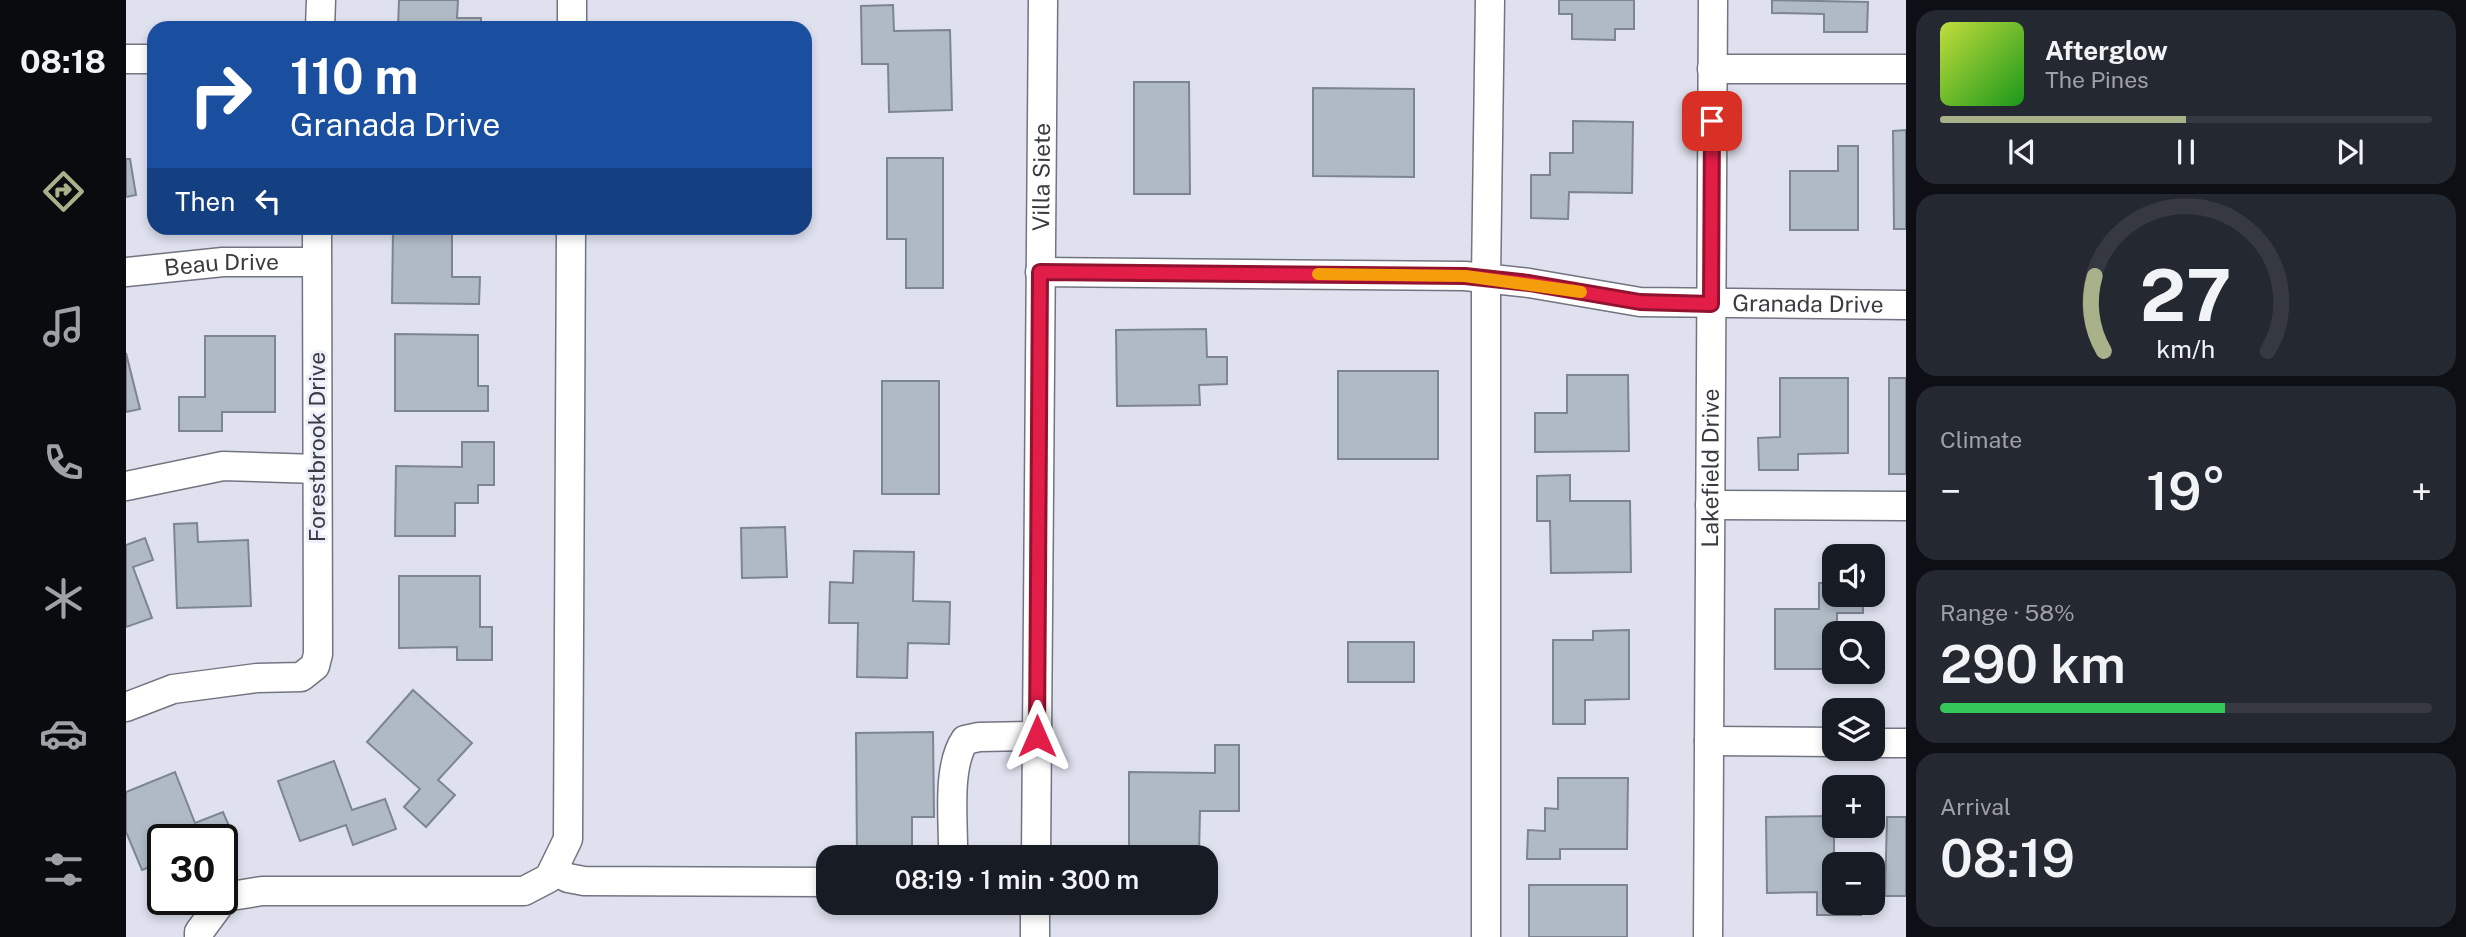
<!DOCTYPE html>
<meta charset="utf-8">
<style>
body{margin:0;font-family:"Public Sans",sans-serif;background:#242831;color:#f1f3f6;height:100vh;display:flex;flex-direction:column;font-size:26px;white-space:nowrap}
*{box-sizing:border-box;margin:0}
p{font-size:23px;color:#9ea1a6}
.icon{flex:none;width:38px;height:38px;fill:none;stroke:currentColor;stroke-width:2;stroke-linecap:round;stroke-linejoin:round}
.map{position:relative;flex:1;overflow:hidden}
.panel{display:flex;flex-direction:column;gap:10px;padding:10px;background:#0d0f14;width:560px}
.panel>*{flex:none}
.banner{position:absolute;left:21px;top:21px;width:665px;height:214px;border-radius:21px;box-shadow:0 4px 10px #0003;background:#1a4fa0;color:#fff;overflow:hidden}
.fabs{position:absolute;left:1696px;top:544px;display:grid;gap:14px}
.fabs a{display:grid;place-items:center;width:63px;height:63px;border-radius:14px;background:#171b24;box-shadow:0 4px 10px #0003;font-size:35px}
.speed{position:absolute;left:21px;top:824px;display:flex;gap:14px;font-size:35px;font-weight:700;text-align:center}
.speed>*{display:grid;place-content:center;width:91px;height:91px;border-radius:50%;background:#171b24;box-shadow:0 4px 10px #0003;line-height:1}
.speed .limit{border:4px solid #111;border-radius:10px;background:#fff;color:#111}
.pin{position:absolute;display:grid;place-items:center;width:60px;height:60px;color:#fff;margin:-30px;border-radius:14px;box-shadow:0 4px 10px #0006}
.me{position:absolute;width:77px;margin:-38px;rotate:0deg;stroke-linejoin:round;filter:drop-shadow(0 0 5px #0008)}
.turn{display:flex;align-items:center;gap:24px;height:147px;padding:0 28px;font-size:32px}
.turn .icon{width:91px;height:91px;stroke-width:2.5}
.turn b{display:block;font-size:49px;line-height:60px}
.then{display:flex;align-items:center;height:66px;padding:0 28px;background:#0003;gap:14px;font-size:26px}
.big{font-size:52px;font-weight:600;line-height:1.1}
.panel .widget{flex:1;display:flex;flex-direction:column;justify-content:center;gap:10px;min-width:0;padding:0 24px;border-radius:21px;background:#242831}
.panel .dial{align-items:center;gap:0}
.dial svg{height:182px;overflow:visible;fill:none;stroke:#363941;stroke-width:7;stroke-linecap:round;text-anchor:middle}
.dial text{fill:#f1f3f6;stroke:none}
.song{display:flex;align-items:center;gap:21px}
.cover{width:84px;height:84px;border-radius:10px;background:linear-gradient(135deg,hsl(70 70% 55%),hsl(120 70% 35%))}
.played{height:7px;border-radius:4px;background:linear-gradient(90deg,#a9b18a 50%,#363941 50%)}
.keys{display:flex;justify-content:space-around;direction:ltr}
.heat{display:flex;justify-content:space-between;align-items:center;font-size:38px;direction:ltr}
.charge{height:10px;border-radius:5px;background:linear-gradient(90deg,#34c759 58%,#363941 0)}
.trip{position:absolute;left:690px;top:845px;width:402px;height:70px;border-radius:21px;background:#171b24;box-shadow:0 4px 10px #0003;font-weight:600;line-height:70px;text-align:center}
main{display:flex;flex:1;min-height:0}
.tabs{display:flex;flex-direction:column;width:126px;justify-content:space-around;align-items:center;background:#090b0e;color:#9ea1a6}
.tabs .icon{width:49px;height:49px}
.tabs .active{color:#a9b18a}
.tabs b{font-size:32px;color:#f1f3f6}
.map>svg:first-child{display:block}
.building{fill:#b0bac5;stroke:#7d8690;stroke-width:2}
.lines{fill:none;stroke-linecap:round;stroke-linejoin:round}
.minor-casing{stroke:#727480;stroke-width:31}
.minor{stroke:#fff;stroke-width:28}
.route-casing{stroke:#92132f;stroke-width:18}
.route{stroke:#e11d48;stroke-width:12}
.slow{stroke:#f59e0b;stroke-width:12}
.labels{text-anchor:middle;stroke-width:6;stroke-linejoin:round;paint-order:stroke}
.street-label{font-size:23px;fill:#3b3c41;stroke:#edeefc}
</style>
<main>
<nav class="tabs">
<b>08:18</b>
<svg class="icon active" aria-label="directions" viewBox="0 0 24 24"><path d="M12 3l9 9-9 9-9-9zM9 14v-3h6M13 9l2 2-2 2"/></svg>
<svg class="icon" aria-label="music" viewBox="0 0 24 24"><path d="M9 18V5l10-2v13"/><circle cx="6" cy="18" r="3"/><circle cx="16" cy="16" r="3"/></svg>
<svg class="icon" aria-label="phone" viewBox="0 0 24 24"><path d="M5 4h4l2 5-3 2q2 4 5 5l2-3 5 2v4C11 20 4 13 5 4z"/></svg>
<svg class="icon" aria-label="climate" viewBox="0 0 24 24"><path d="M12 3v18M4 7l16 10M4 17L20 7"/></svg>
<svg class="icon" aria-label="car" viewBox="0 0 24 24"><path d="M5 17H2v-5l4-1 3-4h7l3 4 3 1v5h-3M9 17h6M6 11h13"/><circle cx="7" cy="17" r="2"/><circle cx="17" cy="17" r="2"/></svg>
<svg class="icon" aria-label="filters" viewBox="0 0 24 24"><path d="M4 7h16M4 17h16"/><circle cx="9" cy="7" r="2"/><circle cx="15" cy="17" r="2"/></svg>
</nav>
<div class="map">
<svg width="1780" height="937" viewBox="0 0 1780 937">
<rect width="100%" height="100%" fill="#dfe1ef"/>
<g class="building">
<polygon points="273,0 332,0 331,18 355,18 355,28 272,28"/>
<polygon points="1433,0 1508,0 1508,29 1489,29 1489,40 1446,39 1446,14 1433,14"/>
<polygon points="1646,0 1742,2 1741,32 1698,32 1698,14 1646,13"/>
<polygon points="767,5 768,31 824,30 826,110 763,112 762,64 736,64 735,6"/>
<polygon points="1008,82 1063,82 1064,194 1008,194"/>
<polygon points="1187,88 1288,89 1288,177 1187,176"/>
<polygon points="1447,121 1507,122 1506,193 1443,192 1442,219 1405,218 1405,175 1424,175 1424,153 1447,153"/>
<polygon points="1780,130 1780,229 1768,229 1767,131"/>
<polygon points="1712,146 1732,146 1732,230 1664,230 1664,171 1712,171"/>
<polygon points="761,158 817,158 817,288 780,288 780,239 761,239"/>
<polygon points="0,159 4,159 10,195 0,197"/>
<polygon points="267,231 326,232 326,277 354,277 353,304 266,303"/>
<polygon points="1080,329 1081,357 1101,357 1101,384 1073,385 1074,405 991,406 990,330"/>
<polygon points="269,334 352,335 352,386 362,386 362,411 269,411"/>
<polygon points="79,336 149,336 149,412 96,412 96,431 53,431 53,397 79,397"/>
<polygon points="0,353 14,409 0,412"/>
<rect x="1212" y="371" width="100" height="88"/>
<polygon points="1441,375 1502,375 1503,451 1409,452 1409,413 1441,413"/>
<polygon points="1654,378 1722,378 1722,453 1672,454 1672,470 1633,470 1632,438 1654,437"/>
<rect x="1763" y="378" width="17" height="96"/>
<rect x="756" y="381" width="57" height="113"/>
<polygon points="336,442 368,442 368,485 352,485 352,503 329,503 329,536 269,536 270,466 336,467"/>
<polygon points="1444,475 1444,501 1504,501 1505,572 1425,573 1424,521 1411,521 1411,476"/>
<polygon points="71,523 72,542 122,540 125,606 51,608 48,524"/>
<polygon points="659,527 661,577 616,578 615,528"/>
<polygon points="19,538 27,560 7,567 26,618 0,627 0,545"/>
<polygon points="728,551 788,552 787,601 824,602 823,644 782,643 781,678 731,677 732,623 703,623 704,582 727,583"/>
<polygon points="273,576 354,576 354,627 366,627 366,660 331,660 331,647 273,648"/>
<polygon points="1693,583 1708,583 1708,595 1737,595 1737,613 1711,613 1711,634 1708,634 1708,669 1649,669 1649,609 1693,609"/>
<polygon points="1503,630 1503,699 1459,700 1459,724 1427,724 1427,640 1467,640 1467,631"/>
<rect x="1222" y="642" width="66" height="40"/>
<polygon points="287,690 346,743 312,780 329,795 300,827 278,807 294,789 241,742"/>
<polygon points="807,732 808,817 786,817 786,858 731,858 730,733"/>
<polygon points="1089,745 1113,745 1113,811 1074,811 1073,854 1003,854 1003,772 1089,773"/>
<polygon points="208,761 226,810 259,799 270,829 227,845 220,825 174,841 152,781"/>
<polygon points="49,772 69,823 97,812 110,842 96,847 96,840 37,840 37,862 16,870 0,832 0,792"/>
<polygon points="1432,778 1502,778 1501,849 1434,849 1434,859 1401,859 1402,830 1419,831 1419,808 1432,809"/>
<polygon points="1708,816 1708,903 1735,903 1735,915 1691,915 1691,892 1641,893 1640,817"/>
<polygon points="1761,817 1780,817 1780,896 1759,896"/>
<rect x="1403" y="885" width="98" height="52"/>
</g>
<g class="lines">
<defs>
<g id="minor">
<polyline points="194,28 195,0"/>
<polyline points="446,28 446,0"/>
<polyline points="0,59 28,59"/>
<polyline points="1586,69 1780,69"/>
<path id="s1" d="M 0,272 L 97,262 L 190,262"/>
<path id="s2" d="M 914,272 L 1339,276 L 1403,283 L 1514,302 L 1780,305"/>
<polyline points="0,486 97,466 191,469"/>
<polyline points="1584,505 1780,506"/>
<polyline points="0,707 47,689 131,678 175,677 189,666 192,654 191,228"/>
<polyline points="1583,741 1708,742"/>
<polyline points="1746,743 1780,743"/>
<path d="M 827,858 C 828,824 820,768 839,740 L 853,737 L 911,736"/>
<path id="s3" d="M 910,858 L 917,0"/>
<polyline points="427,870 442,878 458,881 702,882"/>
<polyline points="73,937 73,932 99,897 136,891 398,891 423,878 442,839 445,228"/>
<polyline points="909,937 909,903"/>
<polyline points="1360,937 1360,278 1364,0"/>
<path id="s4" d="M 1582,937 L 1587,0"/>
</g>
</defs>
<use href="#minor" class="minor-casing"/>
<use href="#minor" class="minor"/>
</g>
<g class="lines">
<defs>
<polyline id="route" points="911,736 914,272 1339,276 1403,283 1514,302 1585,304 1586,121"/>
</defs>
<use href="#route" class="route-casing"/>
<use href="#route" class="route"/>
<polyline class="slow" points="1192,274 1339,276 1455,292"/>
</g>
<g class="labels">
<g class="street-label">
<text dy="8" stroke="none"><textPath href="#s3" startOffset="681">Villa Siete</textPath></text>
<text dy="8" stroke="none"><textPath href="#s1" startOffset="96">Beau Drive</textPath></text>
<text dy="8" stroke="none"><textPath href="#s2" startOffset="770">Granada Drive</textPath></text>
<text transform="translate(191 447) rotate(-90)" y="8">Forestbrook Drive</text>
<text dy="8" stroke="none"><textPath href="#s4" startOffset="469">Lakefield Drive</textPath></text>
</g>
</g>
</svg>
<div class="fabs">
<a><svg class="icon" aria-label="sound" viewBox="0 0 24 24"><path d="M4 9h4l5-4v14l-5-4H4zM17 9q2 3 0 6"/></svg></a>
<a><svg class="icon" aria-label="search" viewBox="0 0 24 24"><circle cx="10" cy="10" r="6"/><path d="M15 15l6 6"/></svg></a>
<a><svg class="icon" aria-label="layers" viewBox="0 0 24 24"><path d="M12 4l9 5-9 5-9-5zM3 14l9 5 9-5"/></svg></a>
<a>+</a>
<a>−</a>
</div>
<div class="speed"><div class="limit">30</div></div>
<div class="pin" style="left:1586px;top:121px;background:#d93025"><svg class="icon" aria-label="arrive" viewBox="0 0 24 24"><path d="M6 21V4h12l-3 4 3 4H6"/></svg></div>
<svg class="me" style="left:911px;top:736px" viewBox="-20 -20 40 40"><path d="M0-17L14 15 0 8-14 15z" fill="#e11d48" stroke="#fff" stroke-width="4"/></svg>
<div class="trip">08:19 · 1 min · 300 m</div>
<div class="banner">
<div class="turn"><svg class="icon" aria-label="right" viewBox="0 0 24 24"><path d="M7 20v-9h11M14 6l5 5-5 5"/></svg><div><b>110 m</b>Granada Drive</div></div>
<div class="then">Then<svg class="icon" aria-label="left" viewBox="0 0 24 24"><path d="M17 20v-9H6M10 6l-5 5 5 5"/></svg></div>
</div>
</div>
<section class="panel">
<div class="widget">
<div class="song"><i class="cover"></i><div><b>Afterglow</b><p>The Pines</p></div></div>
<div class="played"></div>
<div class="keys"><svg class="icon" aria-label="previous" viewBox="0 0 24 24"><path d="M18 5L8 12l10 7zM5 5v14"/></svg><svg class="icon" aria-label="pause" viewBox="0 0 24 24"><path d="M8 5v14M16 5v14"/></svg><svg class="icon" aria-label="next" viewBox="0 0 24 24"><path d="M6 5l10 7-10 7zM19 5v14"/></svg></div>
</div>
<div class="widget dial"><svg viewBox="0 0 100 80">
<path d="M14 69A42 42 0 1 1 86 69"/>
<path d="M14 69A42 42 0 0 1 10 36" stroke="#a9b18a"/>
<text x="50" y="56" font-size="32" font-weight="700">27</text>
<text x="50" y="72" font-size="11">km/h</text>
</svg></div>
<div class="widget"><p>Climate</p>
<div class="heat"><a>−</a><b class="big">19°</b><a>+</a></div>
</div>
<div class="widget"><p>Range · 58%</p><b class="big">290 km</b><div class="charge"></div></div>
<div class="widget"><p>Arrival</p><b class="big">08:19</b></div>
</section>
</main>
